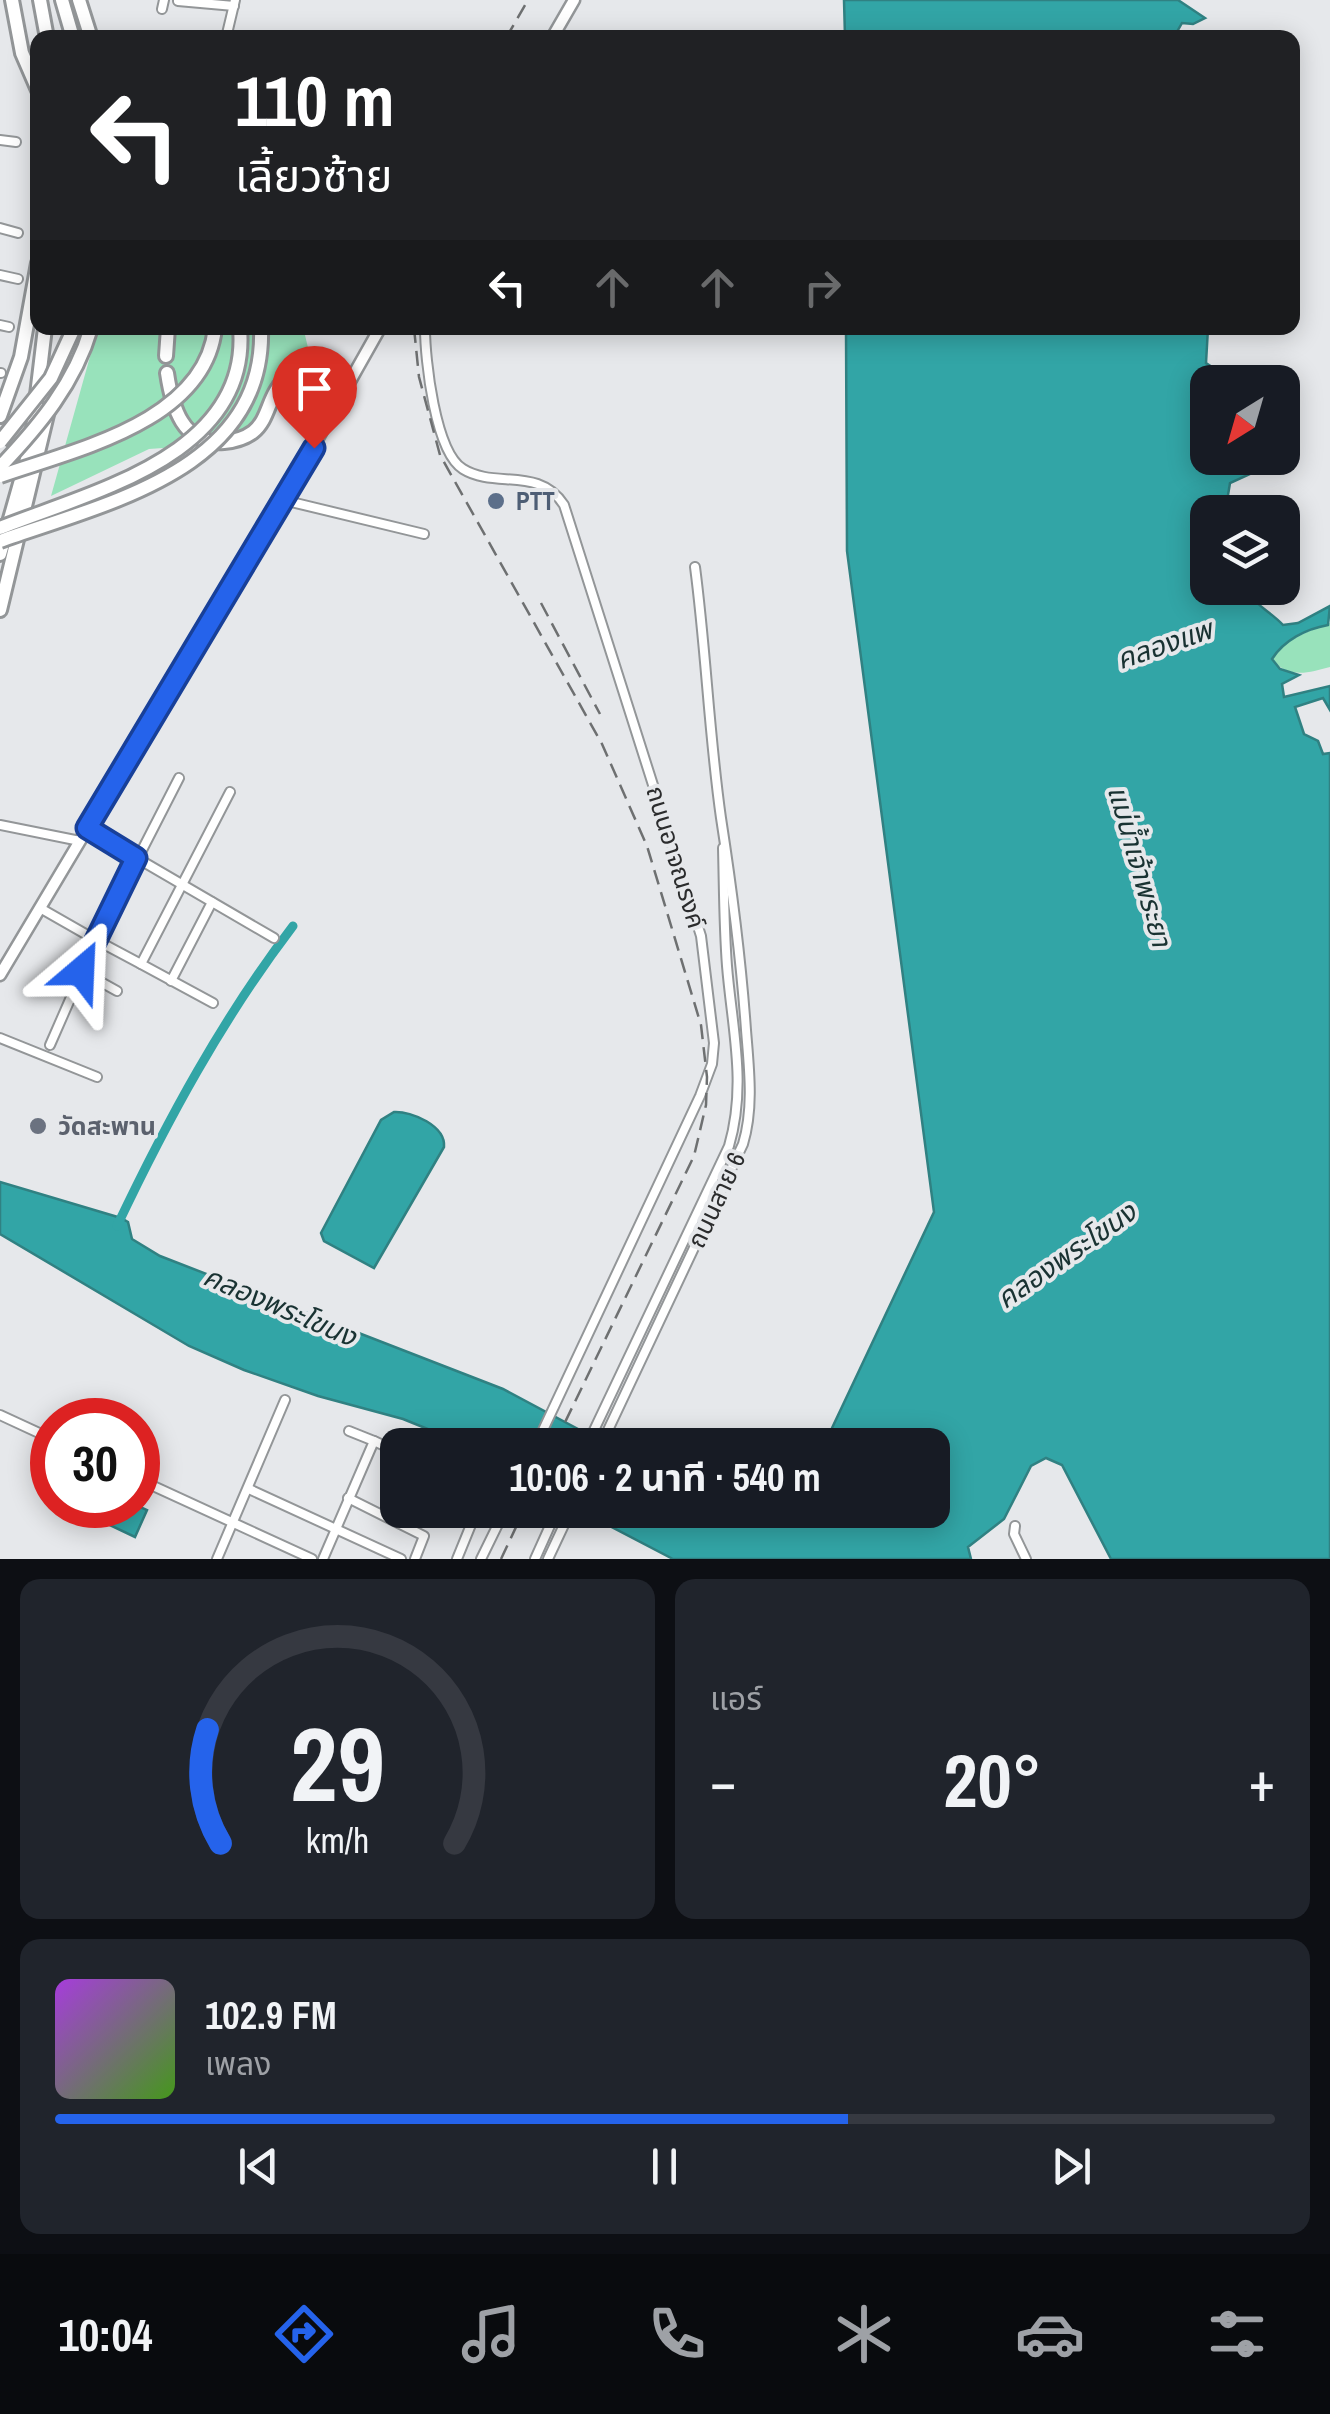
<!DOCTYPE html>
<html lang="th">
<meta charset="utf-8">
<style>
body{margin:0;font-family:"Archivo Narrow","Noto Sans Thai",sans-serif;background:#20242c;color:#f1f3f6;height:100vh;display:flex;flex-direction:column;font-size:38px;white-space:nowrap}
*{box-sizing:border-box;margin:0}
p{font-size:32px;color:#9ea1a6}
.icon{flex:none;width:55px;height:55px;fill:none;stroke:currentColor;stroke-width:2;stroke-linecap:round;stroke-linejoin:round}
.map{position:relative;height:1559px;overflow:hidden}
.panel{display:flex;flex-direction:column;gap:20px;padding:20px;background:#0d0f14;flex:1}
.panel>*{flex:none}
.guide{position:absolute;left:30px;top:30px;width:1270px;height:305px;border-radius:20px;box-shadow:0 5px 25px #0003;background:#202124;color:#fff;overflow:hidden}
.needle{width:65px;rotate:217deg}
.buttons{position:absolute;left:1190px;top:365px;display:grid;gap:20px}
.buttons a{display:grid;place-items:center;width:110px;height:110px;border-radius:20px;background:#171b24;box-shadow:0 5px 25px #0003;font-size:50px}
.speed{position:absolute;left:30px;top:1398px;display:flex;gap:20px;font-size:50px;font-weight:700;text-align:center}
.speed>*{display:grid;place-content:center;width:130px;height:130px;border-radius:50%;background:#171b24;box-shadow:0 5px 25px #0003;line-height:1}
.speed .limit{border:15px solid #d22;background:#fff;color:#111}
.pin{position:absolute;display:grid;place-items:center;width:85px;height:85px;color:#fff;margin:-102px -42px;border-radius:50% 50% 50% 0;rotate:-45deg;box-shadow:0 0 10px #0007}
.pin .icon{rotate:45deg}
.me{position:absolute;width:110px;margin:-55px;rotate:26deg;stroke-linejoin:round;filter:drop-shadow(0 0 8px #0008)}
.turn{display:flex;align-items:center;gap:35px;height:210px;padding:0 40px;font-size:45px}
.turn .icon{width:130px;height:130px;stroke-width:2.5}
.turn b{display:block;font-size:70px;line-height:85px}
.lanes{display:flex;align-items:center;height:95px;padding:0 40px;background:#0003;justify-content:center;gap:50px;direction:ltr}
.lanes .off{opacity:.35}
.big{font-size:75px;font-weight:700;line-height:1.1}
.panel .card{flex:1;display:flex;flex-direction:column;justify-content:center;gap:15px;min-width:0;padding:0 35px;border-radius:20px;background:#20242c}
.panel .dial{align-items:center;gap:0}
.dial svg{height:260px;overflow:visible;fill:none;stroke:#363941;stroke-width:7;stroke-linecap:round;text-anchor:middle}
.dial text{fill:#f1f3f6;stroke:none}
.song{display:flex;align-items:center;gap:30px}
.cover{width:120px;height:120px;border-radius:15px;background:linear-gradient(135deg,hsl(280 70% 55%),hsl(100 70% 35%))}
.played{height:10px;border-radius:5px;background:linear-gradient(90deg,#2563eb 65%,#363941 65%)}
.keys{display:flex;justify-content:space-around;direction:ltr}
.heat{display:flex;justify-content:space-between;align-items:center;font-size:55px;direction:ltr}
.panel .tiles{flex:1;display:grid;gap:20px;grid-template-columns:1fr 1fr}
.card:last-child{grid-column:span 2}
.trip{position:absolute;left:380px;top:1428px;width:570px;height:100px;border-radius:20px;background:#171b24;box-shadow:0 5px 25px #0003;font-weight:700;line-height:100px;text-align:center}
.tab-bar{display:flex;height:160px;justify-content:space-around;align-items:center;background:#090b0e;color:#9ea1a6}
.tab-bar .icon{width:70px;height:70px}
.tab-bar .current{color:#2563eb}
.tab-bar b{font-size:45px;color:#f1f3f6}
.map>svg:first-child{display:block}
.green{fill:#98e2bb}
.water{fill:#32a5a6;stroke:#308182;stroke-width:2.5}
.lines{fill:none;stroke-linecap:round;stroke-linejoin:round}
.canal{stroke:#32a5a6;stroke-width:9}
.minor-casing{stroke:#939698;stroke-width:12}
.major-casing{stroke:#939698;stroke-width:15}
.highway-casing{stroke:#939698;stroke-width:18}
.minor{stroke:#fff;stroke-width:8}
.major{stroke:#fff;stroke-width:10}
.highway{stroke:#fff;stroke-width:12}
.rail{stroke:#6e7071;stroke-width:2.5;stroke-dasharray:15 8;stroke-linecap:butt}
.highway-bridge-casing{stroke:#939698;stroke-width:18;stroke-linecap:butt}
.highway-bridge{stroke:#fff;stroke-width:12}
.route-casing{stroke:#184099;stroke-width:25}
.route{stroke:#2563eb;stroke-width:18}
.service-dot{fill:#5c6f8a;stroke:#e6e8eb;stroke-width:4}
.worship-dot{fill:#6b7280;stroke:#e6e8eb;stroke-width:4}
.labels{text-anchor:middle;stroke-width:8;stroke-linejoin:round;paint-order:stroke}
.service-label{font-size:25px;font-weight:bold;fill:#4e5e75;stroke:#e6e8eb;text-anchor:start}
.street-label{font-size:25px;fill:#2b2c2d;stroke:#e6e8eb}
.worship-label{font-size:25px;font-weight:bold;fill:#5b616d;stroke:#e6e8eb;text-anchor:start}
.water-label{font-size:28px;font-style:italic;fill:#193232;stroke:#e6e8eb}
</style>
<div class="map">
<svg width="1330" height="1559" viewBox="0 0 1330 1559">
<rect width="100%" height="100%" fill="#e6e8eb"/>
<g class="green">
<polygon points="98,328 283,328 305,335 309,352 260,434 233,443 149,449 51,496"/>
<path d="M 1330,623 L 1330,667 C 1308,673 1288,679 1272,659 C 1286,638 1308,632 1330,623 Z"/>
</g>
<g class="water">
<polygon points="844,0 1178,0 1205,18 1193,24 1182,23 1174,37 845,37"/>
<path d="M 846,328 L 1208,328 L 1206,363 L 1215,369 L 1212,382 L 1208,382 L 1208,458 L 1217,458 L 1222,472 L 1231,471 L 1229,458 L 1238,458 L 1241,464 L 1250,465 L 1250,474 L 1230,483 L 1227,501 L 1236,512 L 1208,512 L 1208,588 L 1253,588 L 1248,592 C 1256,606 1271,612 1283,625 L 1298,623 L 1330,606 L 1328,625 C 1306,629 1284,640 1272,659 L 1280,669 L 1299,675 L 1282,684 L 1284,697 L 1330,686 L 1330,710 L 1323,698 L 1295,707 L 1304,734 L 1318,741 L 1323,754 L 1330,753 L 1330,1559 L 1111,1559 L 1062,1465 L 1046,1458 L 1031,1466 L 1004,1519 L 968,1547 L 971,1559 L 673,1559 L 579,1510 L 752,1510 L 782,1523 L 788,1521 L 793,1510 L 932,1510 L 932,1445 L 824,1445 L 934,1212 L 847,551 Z"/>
<path d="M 394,1112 C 412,1111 446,1126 444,1147 L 374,1268 L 324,1241 L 321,1233 L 381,1120 Z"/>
<polygon points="0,1182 121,1218 128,1222 132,1239 160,1256 503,1389 608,1445 467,1445 403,1419 318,1396 244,1370 189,1346 0,1234"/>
<polygon points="104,1505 136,1505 147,1510 135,1537 97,1519"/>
</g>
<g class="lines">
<path class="canal" d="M 117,1226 C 167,1121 222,1019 293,926"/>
<defs>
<g id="minor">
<polyline points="178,1 234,6"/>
<polyline points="162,9 164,0"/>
<polyline points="226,38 235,0"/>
<polyline points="0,140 16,142"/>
<polyline points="0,228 18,233"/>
<polyline points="0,275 18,279"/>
<polyline points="0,325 9,327"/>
<path d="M 425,328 C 425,359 435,452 463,469 C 495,489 539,466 564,505 L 701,936 L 714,1043 L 712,1064 L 700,1096 L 536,1445"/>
<polyline points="0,373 1,373"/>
<polyline points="283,500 424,534"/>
<polyline points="0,825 80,841"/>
<polyline points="87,829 274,938"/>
<polyline points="40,908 96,940 50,1045"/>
<polyline points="141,964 96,940 179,778"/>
<polyline points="81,971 117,991"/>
<polyline points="171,981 212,902"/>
<polyline points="213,1003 141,964 230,792"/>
<polyline points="0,1038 97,1077"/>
<polyline points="0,1415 52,1439"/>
<polyline points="349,1431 374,1441"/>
<path d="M 587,1445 L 729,1146 C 747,1084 732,1028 727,966 C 724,927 724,887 723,848"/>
<path d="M 601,1445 L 743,1144 C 754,1108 749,1068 746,1030 C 741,959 732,889 721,818 C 709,734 706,650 695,567"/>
<polyline points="138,1479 312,1559"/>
<polyline points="249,1489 401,1559"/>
<polyline points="348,1498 424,1536 415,1559"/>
<polyline points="1015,1526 1014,1534 1026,1559"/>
<polyline points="217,1559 285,1400"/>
<polyline points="323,1559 374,1441 398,1452"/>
<polyline points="457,1559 477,1510"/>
<polyline points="481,1559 505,1510"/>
<polyline points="535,1559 557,1510"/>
<polyline points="548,1559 571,1510"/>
</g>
<g id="major">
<polyline points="552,38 574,0"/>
<polyline points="0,975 283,500 380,328"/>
</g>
<g id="highway">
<polyline points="12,0 22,53 38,90"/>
<polyline points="40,0 47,38"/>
<polyline points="62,0 73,38"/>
<polyline points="79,0 91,38"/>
<polyline points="77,354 83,328"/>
<polyline points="166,356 168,328"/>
<path d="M 167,373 C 172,407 183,446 224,442 C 235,441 245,438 253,432 C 266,422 268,404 276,391 C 293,362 325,358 346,384"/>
<polyline points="0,416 21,357 38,263"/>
<polyline points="0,554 31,445 45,328"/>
<polyline points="0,610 58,369"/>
</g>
</defs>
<use href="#minor" class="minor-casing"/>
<use href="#major" class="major-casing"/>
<use href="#highway" class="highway-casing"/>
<use href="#minor" class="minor"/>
<use href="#major" class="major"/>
<use href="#highway" class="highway"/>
<g class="rail">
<polyline points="506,38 528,0"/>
<polyline points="414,328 419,377 440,455 602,744 647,846 701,1025 707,1077 706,1105 694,1156 554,1445"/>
<polyline points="541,603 600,714"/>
<polyline points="501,1559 524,1510"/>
</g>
<defs>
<g id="highway-bridge">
<polyline points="0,442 51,378 74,328"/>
<path d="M 0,467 C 39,426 75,383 91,328"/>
<path d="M 0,476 C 74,450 205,422 215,328"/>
<path d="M 0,528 C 90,492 251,455 240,328"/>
<path d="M 0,541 C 106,503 266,470 261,328"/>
</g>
</defs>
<use href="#highway-bridge" class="highway-bridge-casing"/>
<use href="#highway-bridge" class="highway-bridge"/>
</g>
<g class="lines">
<defs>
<polyline id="route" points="81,971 136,858 87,828 314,448"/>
</defs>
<use href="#route" class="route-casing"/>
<use href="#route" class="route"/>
</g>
<circle class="service-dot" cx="496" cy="501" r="10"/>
<circle class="worship-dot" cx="38" cy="1126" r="10"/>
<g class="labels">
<g class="service-label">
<text x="516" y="510">PTT</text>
</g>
<g class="street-label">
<text transform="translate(676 857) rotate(73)" y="9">ถนนอาจณรงค์</text>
<text transform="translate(716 1200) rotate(-65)" y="9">ถนนสาย 6</text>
</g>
<g class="worship-label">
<text x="58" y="1135">วัดสะพาน</text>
</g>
<g class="water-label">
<text transform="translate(1164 644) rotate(-19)" y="10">คลองแพ</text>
<text transform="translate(1140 866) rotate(74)" y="10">แม่น้ำเจ้าพระยา</text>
<text transform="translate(1066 1255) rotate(-35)" y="10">คลองพระโขนง</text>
<text transform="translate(280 1306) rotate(23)" y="10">คลองพระโขนง</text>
</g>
</g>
</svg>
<div class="buttons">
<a><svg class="needle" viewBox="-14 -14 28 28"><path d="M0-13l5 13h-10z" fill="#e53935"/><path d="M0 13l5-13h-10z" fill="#9ea1a6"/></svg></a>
<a><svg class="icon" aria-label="layers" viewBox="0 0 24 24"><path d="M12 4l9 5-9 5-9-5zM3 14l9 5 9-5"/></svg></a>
</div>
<div class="speed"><div class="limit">30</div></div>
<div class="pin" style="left:314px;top:448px;background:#d93025"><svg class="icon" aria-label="arrive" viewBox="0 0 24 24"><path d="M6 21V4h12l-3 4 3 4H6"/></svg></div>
<svg class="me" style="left:81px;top:971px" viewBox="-20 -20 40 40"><path d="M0-17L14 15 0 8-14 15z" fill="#2563eb" stroke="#fff" stroke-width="4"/></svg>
<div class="trip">10:06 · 2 นาที · 540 m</div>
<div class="guide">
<div class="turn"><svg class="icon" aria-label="left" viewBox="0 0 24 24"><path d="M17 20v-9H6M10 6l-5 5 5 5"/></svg><div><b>110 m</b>เลี้ยวซ้าย</div></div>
<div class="lanes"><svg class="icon" aria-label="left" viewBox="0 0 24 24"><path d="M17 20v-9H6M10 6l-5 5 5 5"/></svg><svg class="icon off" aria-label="ahead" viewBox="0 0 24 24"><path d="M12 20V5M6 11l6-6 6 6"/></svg><svg class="icon off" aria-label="ahead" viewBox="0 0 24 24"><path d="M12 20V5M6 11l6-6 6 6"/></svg><svg class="icon off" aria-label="right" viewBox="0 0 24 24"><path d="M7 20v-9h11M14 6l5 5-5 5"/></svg></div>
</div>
</div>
<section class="panel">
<div class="tiles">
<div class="card dial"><svg viewBox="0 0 100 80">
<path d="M14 69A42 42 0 1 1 86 69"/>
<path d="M14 69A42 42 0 0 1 10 34" stroke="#2563eb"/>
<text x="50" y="56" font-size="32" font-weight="700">29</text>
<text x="50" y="72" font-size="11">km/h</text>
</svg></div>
<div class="card"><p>แอร์</p>
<div class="heat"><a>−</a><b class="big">20°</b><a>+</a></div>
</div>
<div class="card">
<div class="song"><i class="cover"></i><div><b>102.9 FM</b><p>เพลง</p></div></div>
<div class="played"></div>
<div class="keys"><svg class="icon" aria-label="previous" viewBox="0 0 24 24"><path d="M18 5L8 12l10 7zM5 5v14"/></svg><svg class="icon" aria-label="pause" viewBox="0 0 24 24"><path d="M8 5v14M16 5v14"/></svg><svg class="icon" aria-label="next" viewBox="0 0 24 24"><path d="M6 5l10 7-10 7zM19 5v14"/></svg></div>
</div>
</div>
</section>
<nav class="tab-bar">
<b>10:04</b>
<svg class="icon current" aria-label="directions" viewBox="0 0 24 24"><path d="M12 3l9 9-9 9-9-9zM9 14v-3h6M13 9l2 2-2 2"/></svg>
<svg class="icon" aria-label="music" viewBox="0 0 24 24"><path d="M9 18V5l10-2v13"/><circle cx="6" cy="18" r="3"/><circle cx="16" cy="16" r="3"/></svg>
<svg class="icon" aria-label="phone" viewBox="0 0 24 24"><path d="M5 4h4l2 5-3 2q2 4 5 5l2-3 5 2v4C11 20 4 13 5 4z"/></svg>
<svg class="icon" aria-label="climate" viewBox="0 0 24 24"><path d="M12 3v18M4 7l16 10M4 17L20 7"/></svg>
<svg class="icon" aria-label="car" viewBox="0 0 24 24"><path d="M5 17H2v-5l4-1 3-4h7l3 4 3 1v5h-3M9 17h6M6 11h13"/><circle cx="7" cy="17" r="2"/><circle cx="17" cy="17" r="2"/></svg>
<svg class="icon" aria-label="filters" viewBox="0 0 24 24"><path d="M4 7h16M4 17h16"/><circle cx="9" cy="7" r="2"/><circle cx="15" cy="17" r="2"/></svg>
</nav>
